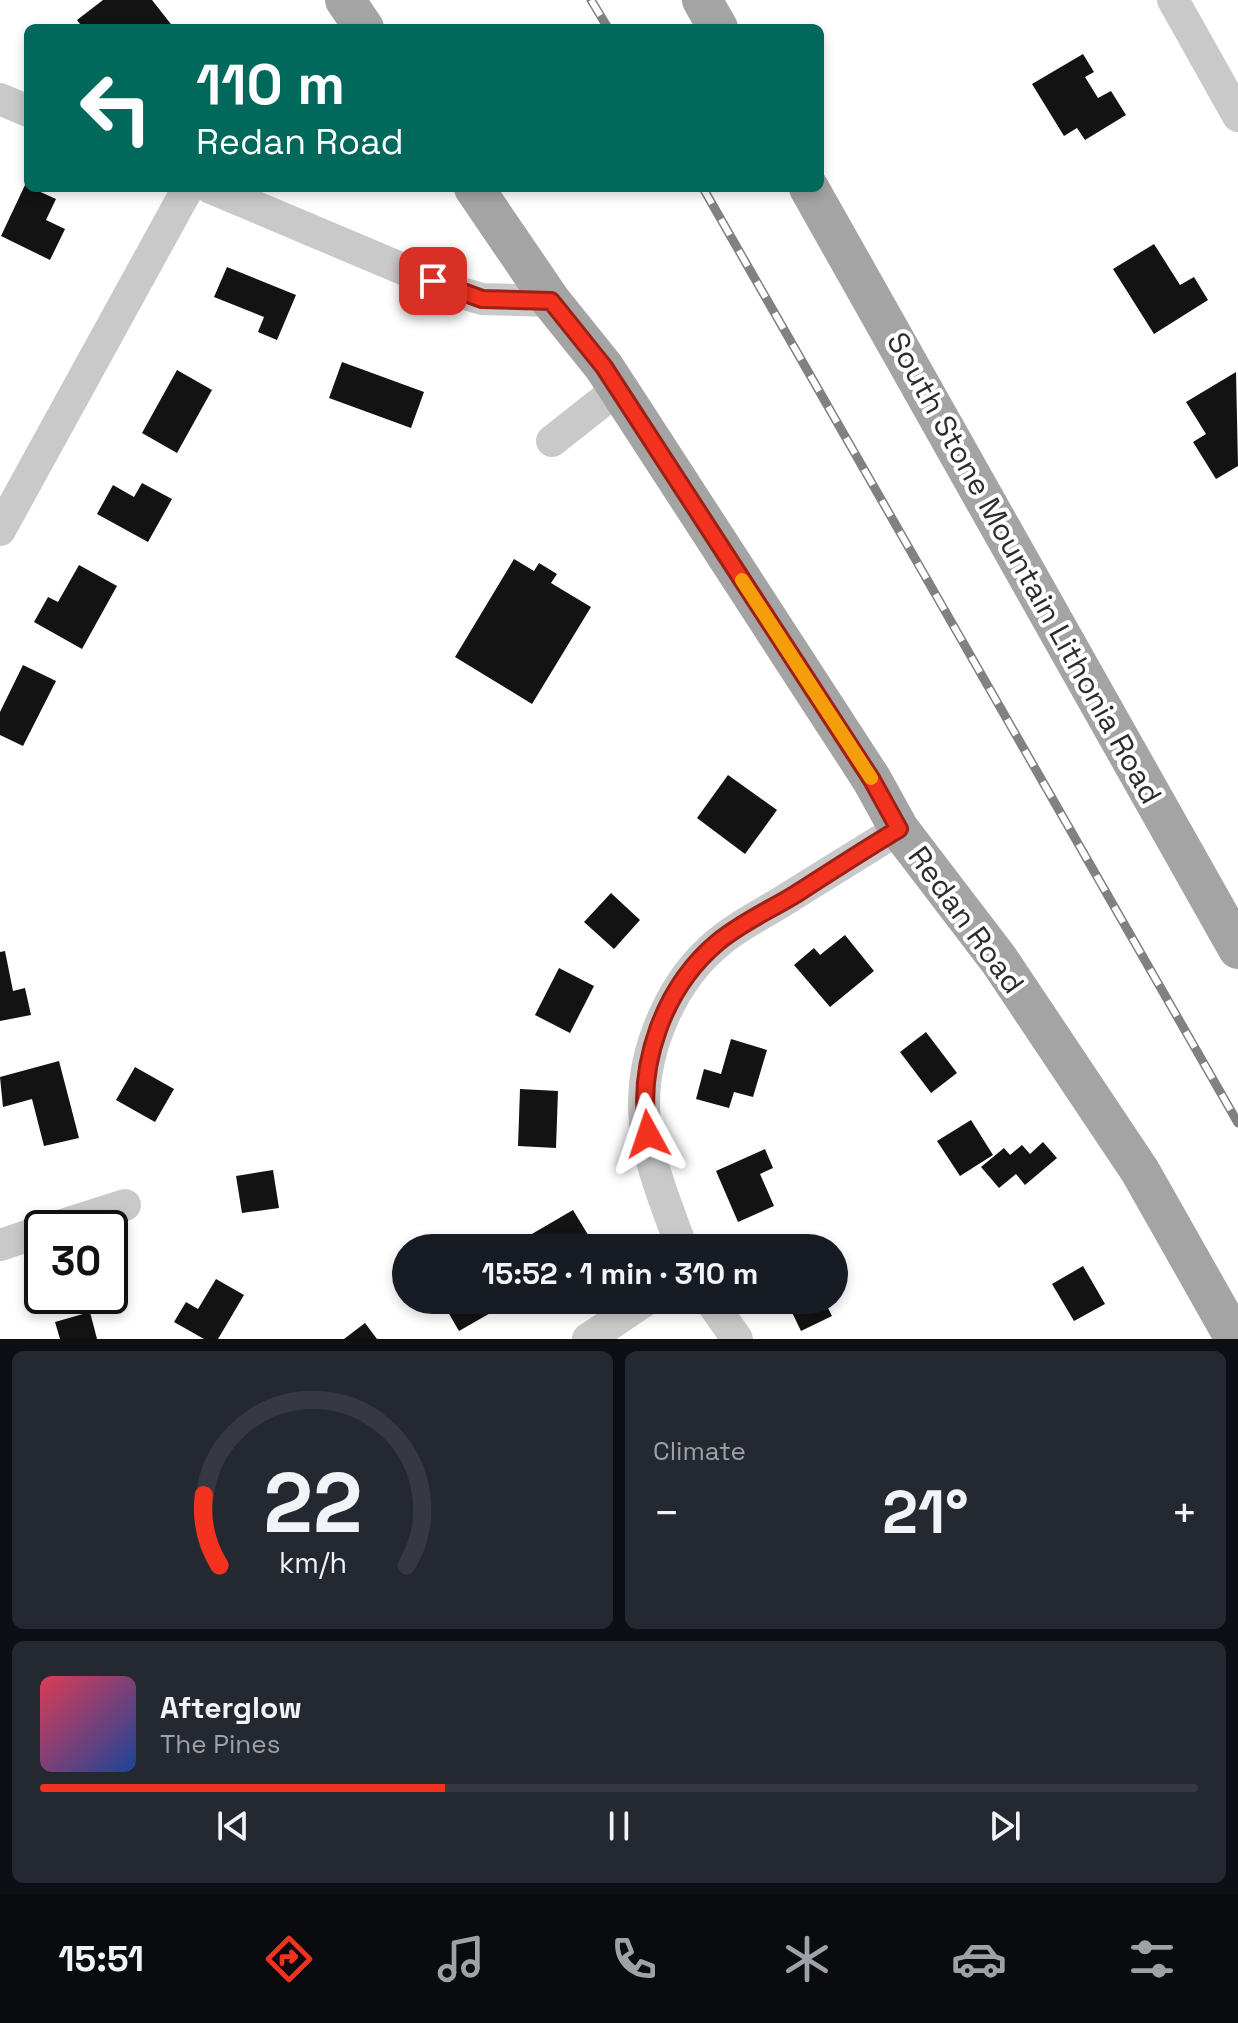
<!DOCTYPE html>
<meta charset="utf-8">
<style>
body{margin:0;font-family:"Space Grotesk",sans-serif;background:#242831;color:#f1f3f6;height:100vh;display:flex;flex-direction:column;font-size:30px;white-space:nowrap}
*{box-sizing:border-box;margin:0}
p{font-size:26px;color:#9ea1a6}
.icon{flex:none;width:44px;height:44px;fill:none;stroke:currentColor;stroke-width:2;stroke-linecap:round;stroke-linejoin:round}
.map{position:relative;height:1339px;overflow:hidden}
.details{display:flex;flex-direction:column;gap:12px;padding:12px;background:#0d0f14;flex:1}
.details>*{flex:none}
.banner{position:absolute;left:24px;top:24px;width:800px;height:168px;border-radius:12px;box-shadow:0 4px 12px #0003;background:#00695c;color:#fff;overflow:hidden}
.speed{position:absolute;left:24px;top:1210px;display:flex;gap:16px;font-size:40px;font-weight:700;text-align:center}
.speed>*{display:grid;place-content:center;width:104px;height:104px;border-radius:50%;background:#171b24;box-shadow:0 4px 12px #0003;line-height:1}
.speed .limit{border:4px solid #111;border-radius:12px;background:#fff;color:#111}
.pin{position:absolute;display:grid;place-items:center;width:68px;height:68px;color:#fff;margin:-34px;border-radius:16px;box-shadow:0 4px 12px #0006}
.me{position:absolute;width:88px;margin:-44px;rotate:355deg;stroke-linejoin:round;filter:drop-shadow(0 0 6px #0008)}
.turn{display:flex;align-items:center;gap:28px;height:168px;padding:0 40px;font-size:36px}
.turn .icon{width:104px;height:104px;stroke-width:2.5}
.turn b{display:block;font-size:56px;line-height:68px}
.big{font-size:60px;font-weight:800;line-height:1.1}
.details .card{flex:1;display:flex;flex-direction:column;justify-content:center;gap:12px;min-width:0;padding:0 28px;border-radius:12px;background:#242831}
.details .dial{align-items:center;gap:0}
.dial svg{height:208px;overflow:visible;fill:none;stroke:#363941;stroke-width:7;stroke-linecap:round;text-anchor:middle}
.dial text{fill:#f1f3f6;stroke:none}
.song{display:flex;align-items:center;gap:24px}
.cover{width:96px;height:96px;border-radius:12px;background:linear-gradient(135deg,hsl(350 70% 55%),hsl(220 70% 35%))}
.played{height:8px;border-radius:4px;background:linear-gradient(90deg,#f3321f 35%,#363941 35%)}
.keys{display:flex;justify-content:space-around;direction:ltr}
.heat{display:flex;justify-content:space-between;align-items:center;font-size:44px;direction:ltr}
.details .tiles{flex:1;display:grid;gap:12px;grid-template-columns:1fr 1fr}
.card:last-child{grid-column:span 2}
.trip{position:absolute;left:392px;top:1234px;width:456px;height:80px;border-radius:40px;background:#171b24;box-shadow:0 4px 12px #0003;font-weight:800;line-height:80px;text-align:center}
.tab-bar{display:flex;height:128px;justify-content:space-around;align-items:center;background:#090b0e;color:#9ea1a6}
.tab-bar .icon{width:56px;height:56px}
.tab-bar .selected{color:#f3321f}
.tab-bar b{font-size:36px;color:#f1f3f6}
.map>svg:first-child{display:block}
.building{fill:#131313}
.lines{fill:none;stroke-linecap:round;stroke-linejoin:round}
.minor{stroke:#c9c9c9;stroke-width:32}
.major{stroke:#a4a4a4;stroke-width:40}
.rail-casing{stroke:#818181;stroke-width:9}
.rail{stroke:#fff;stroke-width:6;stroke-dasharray:18;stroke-linecap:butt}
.route-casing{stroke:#9e2014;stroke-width:20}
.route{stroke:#f3321f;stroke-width:14}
.slow{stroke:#f59e0b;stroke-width:14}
.labels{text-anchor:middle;stroke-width:8;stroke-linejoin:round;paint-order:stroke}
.street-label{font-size:30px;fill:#2c2c2c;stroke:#fff}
</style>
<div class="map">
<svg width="1238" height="1339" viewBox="0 0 1238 1339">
<rect width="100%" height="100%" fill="#fff"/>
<g class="building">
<polygon points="103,0 152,0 174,28 83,28 77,20"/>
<polygon points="1083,54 1094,72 1085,77 1098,98 1111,91 1126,115 1085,140 1077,128 1064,136 1032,84"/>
<polygon points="25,185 56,199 46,220 65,229 50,260 1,236"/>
<polygon points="1154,244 1180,285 1194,277 1208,300 1154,334 1113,269"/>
<polygon points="227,267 296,295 277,340 258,332 264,317 214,297"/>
<polygon points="342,362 424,392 411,428 329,398"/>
<polygon points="177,370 212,390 177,453 142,433"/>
<polygon points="1236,372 1238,466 1216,479 1193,442 1206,434 1186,402"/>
<polygon points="142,483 172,499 148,542 97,514 113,485 134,497"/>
<polygon points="514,559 534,571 539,563 557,574 551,583 591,607 532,704 455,657"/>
<polygon points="79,565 117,586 82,649 34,622 48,597 58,602"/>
<polygon points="23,665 56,681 23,746 0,735 0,712"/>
<polygon points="728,775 777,810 745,854 697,818"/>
<polygon points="611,893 640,920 614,949 584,922"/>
<polygon points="845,935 874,971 830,1007 794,965 814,948 820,955"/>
<polygon points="5,951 13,991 25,988 31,1015 0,1021 0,952"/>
<polygon points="559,968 594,986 570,1033 535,1015"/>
<polygon points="926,1032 957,1073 931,1093 900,1052"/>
<polygon points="731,1039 767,1050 753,1097 734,1092 729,1108 696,1099 704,1069 721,1074"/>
<polygon points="59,1061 79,1138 44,1146 32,1099 3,1107 0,1077"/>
<polygon points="135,1067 174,1089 155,1122 116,1100"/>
<polygon points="520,1089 558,1091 556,1148 518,1146"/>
<polygon points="971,1120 993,1155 960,1176 937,1141"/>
<polygon points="1043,1142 1057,1158 1025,1185 1016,1174 999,1188 981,1167 1004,1148 1010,1155 1022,1145 1030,1154"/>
<polygon points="765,1149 773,1168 760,1174 774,1206 738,1222 716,1171"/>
<polygon points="273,1170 279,1208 242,1213 236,1176"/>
<polygon points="573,1210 596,1248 531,1248 525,1238"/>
<polygon points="1083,1266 1105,1304 1074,1321 1052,1284"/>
<polygon points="216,1279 244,1295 218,1339 204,1339 174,1322 186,1302 198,1309"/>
<polygon points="441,1300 513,1300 459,1331"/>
<polygon points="786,1300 824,1300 832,1316 801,1331"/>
<polygon points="90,1312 97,1339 60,1339 55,1322"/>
<polygon points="365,1323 377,1339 344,1339"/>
</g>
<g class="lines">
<g class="minor">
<polyline points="1173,0 1238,116"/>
<polyline points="0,99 28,111"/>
<polyline points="211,188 455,291 482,299 551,301"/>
<polyline points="552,441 618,389"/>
<polyline points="0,530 188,188"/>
<polyline points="53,1228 125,1205"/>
<polyline points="0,1245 42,1231"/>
<path d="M 682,1248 C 666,1204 645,1156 644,1108 C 643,1048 672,980 719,942 C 741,923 767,912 791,896 C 827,874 863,851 899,829"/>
<polyline points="710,1300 737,1339"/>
<polyline points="588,1339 646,1300"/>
</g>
<g class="major">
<polyline points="345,0 364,28"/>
<polyline points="702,0 718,28"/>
<polyline points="474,188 551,301 604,367 632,410 872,780 899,829 999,960 1140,1171 1235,1339"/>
<polyline points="809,188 1238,949"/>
</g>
<defs>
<g id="rail">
<polyline points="591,0 608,28"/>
<polyline points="703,188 1238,1123"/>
</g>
</defs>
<use href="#rail" class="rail-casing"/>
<use href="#rail" class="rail"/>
</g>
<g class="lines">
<defs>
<path id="route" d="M 433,281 L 482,299 L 551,301 L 604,367 L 632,410 L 872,780 L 899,829 C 864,850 830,872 796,894 C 770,910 742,922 718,942 C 664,987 636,1065 648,1134"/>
</defs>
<use href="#route" class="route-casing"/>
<use href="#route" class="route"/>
<polyline class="slow" points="742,580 871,778"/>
</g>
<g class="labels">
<g class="street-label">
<text transform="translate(1024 568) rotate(61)" y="10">South Stone Mountain Lithonia Road</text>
<text transform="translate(966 920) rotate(54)" y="10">Redan Road</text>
</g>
</g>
</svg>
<div class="speed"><div class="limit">30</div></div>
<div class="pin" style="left:433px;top:281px;background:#d93025"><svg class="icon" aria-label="arrive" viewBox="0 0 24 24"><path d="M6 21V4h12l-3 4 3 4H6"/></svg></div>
<svg class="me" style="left:648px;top:1134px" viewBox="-20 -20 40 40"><path d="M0-17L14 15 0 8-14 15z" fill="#f3321f" stroke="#fff" stroke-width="4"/></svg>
<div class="trip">15:52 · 1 min · 310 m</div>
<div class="banner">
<div class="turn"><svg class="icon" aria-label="left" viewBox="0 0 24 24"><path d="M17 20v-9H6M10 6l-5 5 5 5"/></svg><div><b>110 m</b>Redan Road</div></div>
</div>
</div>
<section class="details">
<div class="tiles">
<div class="card dial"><svg viewBox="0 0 100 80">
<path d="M14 69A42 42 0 1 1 86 69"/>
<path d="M14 69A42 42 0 0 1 8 42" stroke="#f3321f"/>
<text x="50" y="56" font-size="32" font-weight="700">22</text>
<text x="50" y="72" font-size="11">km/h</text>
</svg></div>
<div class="card"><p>Climate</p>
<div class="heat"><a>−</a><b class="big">21°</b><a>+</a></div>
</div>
<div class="card">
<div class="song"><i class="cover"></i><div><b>Afterglow</b><p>The Pines</p></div></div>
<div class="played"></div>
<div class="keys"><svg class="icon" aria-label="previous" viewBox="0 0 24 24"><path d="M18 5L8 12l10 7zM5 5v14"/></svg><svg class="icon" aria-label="pause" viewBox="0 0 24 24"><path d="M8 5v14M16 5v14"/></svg><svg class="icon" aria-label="next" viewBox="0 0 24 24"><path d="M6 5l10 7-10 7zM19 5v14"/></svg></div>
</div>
</div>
</section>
<nav class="tab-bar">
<b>15:51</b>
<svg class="icon selected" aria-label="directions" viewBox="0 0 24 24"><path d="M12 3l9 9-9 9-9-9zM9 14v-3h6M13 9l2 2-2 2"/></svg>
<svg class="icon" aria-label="music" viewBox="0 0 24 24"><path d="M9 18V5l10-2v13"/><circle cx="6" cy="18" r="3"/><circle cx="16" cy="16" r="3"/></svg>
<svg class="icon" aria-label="phone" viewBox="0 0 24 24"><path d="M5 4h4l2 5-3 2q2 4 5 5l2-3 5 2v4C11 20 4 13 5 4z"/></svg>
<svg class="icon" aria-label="climate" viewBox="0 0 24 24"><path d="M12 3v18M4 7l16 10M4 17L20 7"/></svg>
<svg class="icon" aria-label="car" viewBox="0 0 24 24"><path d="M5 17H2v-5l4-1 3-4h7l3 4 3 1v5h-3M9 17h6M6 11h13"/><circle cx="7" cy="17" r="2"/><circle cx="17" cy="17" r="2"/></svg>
<svg class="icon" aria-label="filters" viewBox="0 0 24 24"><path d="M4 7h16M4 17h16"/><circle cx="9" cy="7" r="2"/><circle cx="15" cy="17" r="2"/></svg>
</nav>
